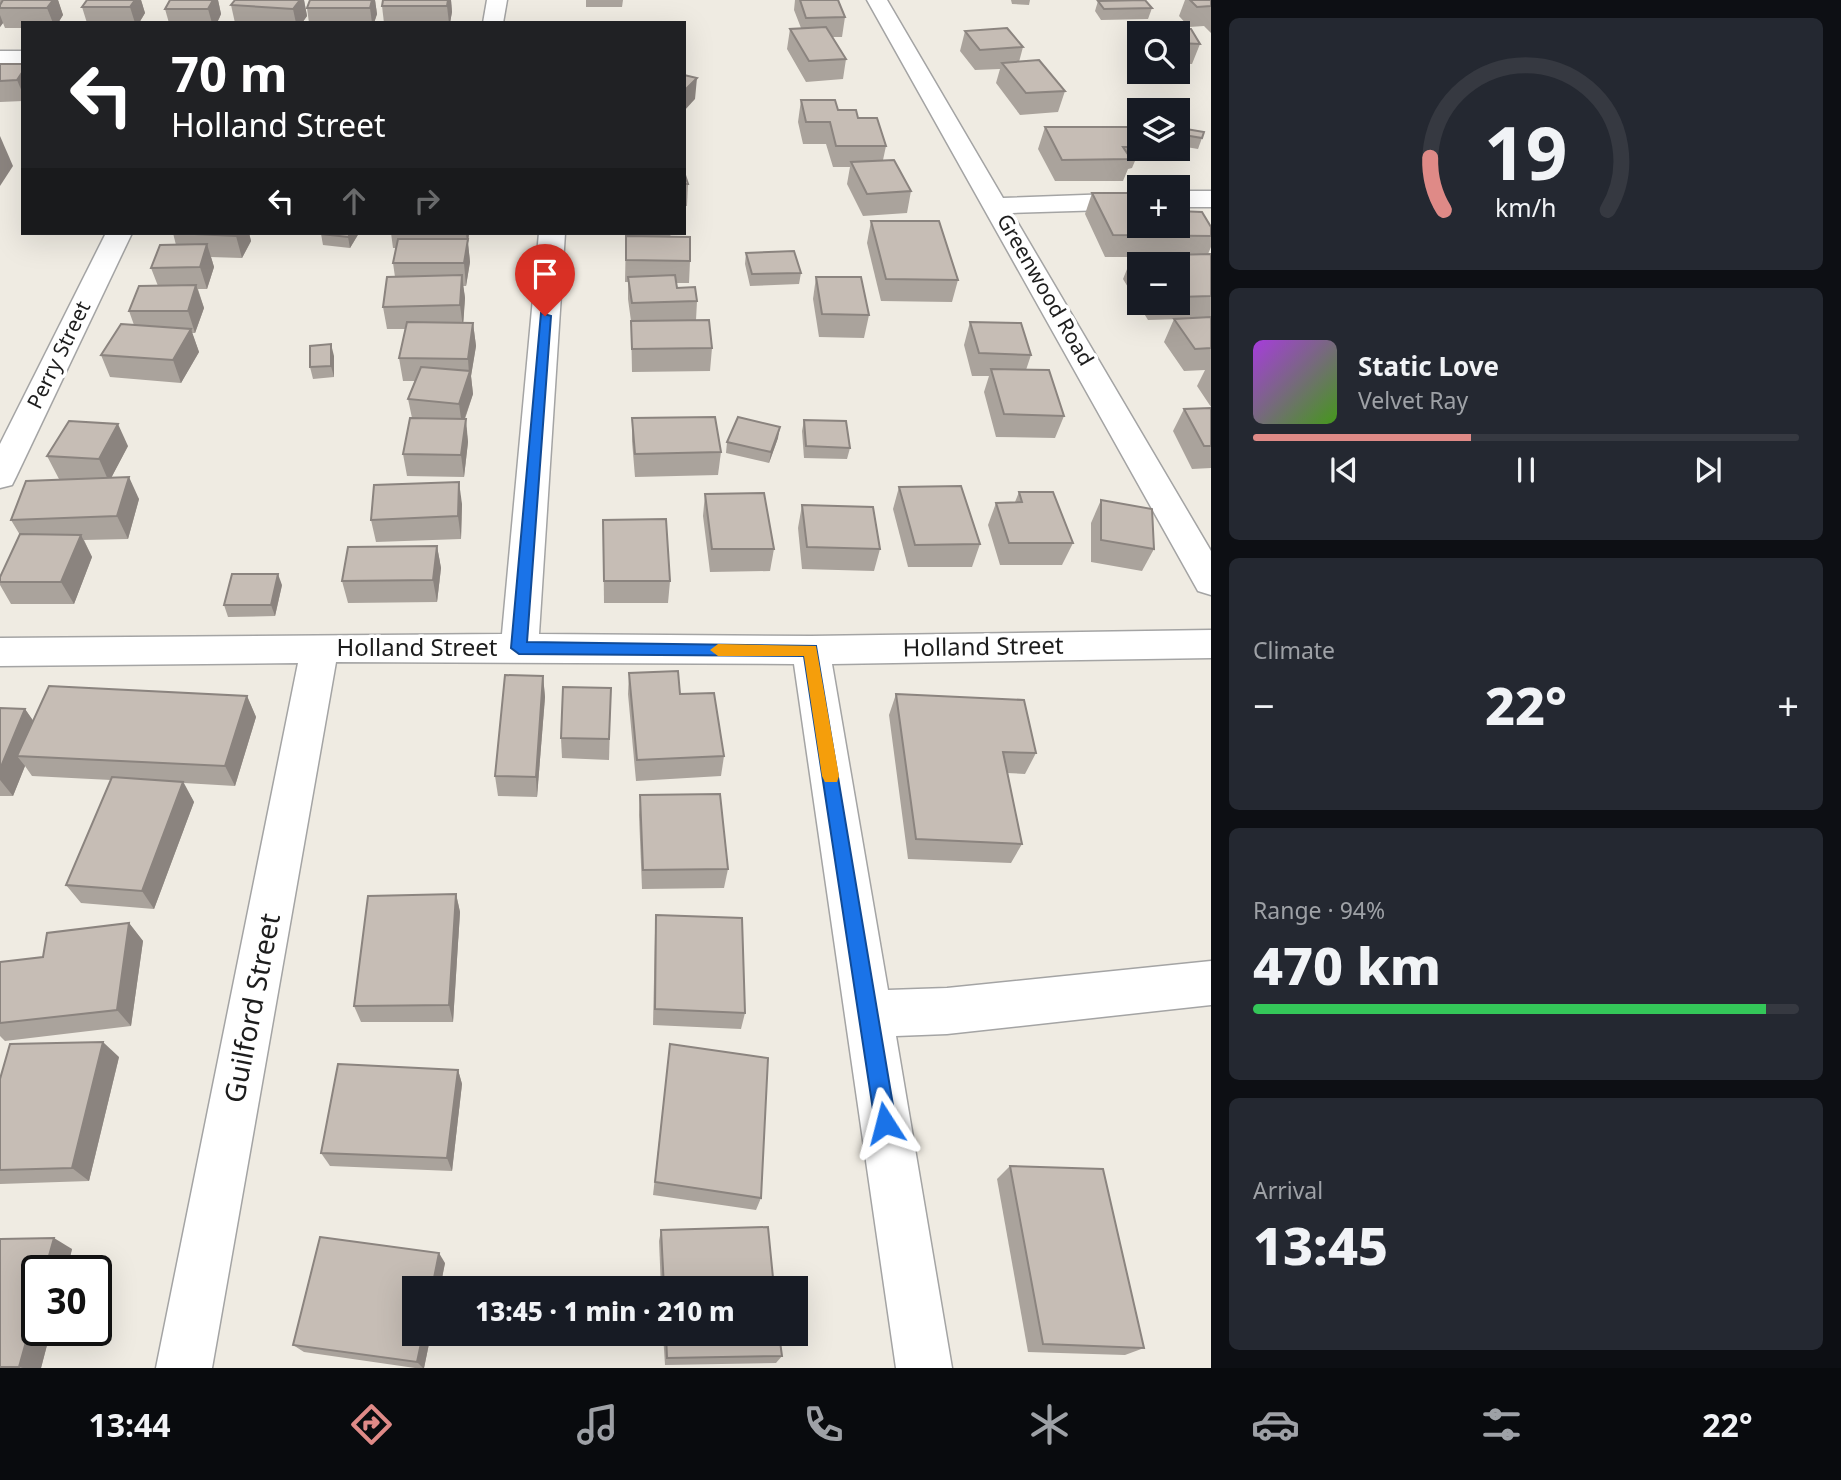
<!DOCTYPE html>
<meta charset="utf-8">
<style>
body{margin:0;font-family:"Noto Sans",sans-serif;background:#242831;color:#f1f3f6;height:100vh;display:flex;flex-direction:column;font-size:26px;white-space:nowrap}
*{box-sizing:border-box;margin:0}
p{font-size:23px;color:#9ea1a6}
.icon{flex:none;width:38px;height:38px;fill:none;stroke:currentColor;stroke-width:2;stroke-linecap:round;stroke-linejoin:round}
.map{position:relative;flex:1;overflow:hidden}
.side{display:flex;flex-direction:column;gap:18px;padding:18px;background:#0d0f14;width:630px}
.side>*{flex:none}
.hud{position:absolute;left:21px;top:21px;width:665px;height:214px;border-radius:0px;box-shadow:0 7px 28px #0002;background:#202124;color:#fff;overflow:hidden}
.buttons{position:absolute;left:1127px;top:21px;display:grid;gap:14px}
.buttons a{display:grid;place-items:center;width:63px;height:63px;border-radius:0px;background:#171b24;box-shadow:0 7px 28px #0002;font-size:35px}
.speed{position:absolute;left:21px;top:1255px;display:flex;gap:14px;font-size:35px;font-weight:700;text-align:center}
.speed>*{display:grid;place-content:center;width:91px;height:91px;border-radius:50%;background:#171b24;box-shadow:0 7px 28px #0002;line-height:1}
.speed .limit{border:4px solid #111;border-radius:10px;background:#fff;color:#111}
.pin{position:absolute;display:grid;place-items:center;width:60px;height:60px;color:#fff;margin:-72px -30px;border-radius:50% 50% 50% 0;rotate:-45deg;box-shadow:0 0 7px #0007}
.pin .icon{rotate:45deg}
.me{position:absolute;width:77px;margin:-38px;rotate:351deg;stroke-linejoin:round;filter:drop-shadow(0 0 5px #0008)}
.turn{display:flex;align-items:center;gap:24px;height:147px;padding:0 35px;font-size:32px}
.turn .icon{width:91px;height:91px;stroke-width:2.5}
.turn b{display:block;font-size:49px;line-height:60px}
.lanes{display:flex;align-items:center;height:66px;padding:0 35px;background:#0003;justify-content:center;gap:35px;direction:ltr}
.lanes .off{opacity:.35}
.big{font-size:52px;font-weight:800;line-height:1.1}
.side .card{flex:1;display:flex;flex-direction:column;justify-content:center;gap:10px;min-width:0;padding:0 24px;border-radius:10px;background:#242831}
.side .dial{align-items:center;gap:0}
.dial svg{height:182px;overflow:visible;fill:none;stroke:#363941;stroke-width:7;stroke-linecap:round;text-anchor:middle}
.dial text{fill:#f1f3f6;stroke:none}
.song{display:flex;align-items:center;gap:21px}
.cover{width:84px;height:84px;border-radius:10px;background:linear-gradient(135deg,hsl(280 70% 55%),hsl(100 70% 35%))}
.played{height:7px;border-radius:4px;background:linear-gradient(90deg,#df8a87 40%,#363941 40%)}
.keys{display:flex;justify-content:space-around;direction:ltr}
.heat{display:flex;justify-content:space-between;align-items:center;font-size:38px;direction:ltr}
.charge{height:10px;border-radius:5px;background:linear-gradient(90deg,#34c759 94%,#363941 0)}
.trip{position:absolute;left:402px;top:1276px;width:406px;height:70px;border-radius:0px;background:#171b24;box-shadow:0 7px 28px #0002;font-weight:800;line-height:70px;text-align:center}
.dock{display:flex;height:112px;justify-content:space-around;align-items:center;background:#090b0e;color:#9ea1a6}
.dock .icon{width:49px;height:49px}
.dock .active{color:#df8a87}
.dock b{font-size:32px;color:#f1f3f6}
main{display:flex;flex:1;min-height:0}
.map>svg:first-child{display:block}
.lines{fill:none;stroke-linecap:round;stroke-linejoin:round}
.minor-casing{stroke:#a4a4a4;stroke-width:3}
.minor{fill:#fff;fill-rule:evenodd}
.wall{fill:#aaa39c;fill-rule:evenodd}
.shaded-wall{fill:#8b847f}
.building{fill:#c6bdb5;stroke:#8b847f;stroke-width:2}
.route{fill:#1a73e8;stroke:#114b97;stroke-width:2}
.slow{fill:#f59e0b}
.labels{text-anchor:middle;stroke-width:7;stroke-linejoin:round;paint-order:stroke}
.far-street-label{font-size:21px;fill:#1d1d1d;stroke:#fff}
.street-label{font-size:24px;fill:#1d1d1d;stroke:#fff}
.near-street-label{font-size:28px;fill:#1d1d1d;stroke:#fff}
</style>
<main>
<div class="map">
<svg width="1211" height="1368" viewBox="0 0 1211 1368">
<rect width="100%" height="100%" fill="#efebe2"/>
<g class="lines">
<defs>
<g id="minor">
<polygon points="487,0 507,0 503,23 483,23"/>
<polygon points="867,0 887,0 1003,198 1139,193 1139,209 1012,213 1211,551 1211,595 1198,591"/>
<rect x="0" y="51" width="23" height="12"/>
<rect x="1178" y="191" width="33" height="16"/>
<polygon points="106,233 132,233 16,477 12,485 0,488 0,444"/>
<polygon points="539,233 565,233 539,634 811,636 1211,630 1211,658 832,664 888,990 947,988 1211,961 1211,1005 947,1034 896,1036 952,1368 896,1368 794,664 336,662 212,1368 156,1368 298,663 0,666 0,638 502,634"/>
</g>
</defs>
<use href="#minor" class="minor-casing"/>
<use href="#minor" class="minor"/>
</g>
<g class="wall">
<polygon points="0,0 58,0 63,15 58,23 23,23 23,28 5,28 3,23 0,27"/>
<polygon points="87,0 141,0 145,13 139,23 87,23 82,7"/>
<polygon points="170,0 218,0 221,14 217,23 169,23 165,9"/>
<polygon points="235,0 304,0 307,16 302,23 235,23 231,5"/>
<polygon points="375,0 377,14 374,23 309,23 307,8"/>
<polygon points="451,0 452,12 450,23 384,23 382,6"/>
<polygon points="586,0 623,0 622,7 586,7"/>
<polygon points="795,0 838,0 845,17 842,37 832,37 846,59 843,79 806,82 787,49 790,29 801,28 794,10"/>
<polygon points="1011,0 1030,0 1029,5 1012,4"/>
<polygon points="1185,0 1211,0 1211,33 1204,26 1189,27 1179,16"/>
<polygon points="1098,1 1152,8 1148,19 1101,20 1095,11"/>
<polygon points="1136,29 1191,29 1200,44 1192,64 1178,64 1178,33 1139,33 1139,63 1137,63 1129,49"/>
<polygon points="965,31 1023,47 1019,62 1065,91 1058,112 1020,115 996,83 1000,69 975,70 960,51"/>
<polygon points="0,64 23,64 23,101 0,102"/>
<polygon points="801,100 838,110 858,118 886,146 883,160 911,191 907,213 863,216 847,184 850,167 833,167 826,144 803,144 798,122"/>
<polygon points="1045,127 1139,145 1140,149 1132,168 1128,169 1123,181 1055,181 1038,149"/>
<polygon points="1186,129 1202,138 1198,149 1180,146"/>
<polygon points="684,172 688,184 687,206 684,206"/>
<path d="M 1092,193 L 1139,226 L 1211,227 L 1211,247 L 1208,254 L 1211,254 L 1211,407 L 1197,386 L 1205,370 L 1184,371 L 1164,342 L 1174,319 L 1182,319 L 1148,320 L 1123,279 L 1132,257 L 1105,257 L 1085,214 ZM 1139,264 L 1178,264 L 1178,303 L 1139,303 Z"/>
<polygon points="871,221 958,280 952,302 881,301 867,243"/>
<polygon points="173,233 249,233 251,241 242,258 211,257 214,267 207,289 198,289 204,308 195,333 192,333 199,352 181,383 110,377 101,355 134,325 129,311 158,286 151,268 176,245"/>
<polygon points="322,233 359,233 350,248 323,245 321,234"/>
<polygon points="391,233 469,233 468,243 470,262 466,286 463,286 465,298 463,323 473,323 476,346 471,376 473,394 465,419 468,442 464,477 407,476 403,454 412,418 408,399 415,381 403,381 399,358 405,329 387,329 383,307 395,277 393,263 396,248 393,248"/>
<polygon points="626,233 671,233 670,237 690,261 689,283 677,283 677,288 697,301 696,320 712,348 710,371 632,372 631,321 628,299 628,282 625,282"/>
<polygon points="746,253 801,273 799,284 750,286 745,264"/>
<polygon points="816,277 869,315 864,338 819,337 813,299"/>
<polygon points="970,322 1031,355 1026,370 1064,416 1055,438 996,437 984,392 989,376 972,376 964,345"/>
<polygon points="334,356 334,377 313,379 310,367"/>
<polygon points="1211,408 1211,468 1192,469 1173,431 1184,409"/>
<polygon points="632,418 721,452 718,475 635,477 632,441"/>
<polygon points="804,420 850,448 847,459 804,458 802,431"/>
<polygon points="778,438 769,463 726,453 727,442"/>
<polygon points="128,446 111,478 139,499 128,539 84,540 92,557 74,604 11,604 0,585 0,577 20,535 11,520 67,479 59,479 47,456"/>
<polygon points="899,487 980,544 972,567 908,567 893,509"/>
<polygon points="1019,492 1073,543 1062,565 1000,565 988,525 996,503 1015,502"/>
<polygon points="705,494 774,549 770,571 710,572 703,516"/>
<polygon points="1101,500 1154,549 1142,571 1091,562 1091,523"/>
<polygon points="462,504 461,539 376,542 371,520"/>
<polygon points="802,505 880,549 874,571 802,569 798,528"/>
<polygon points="603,520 670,581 668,603 604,603"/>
<polygon points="437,546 441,568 437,602 348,603 342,581"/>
<polygon points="282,585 275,616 228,617 224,605"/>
<polygon points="629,673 680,694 724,756 721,776 636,781 628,694"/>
<polygon points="543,676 545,697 537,797 498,796 495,776"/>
<polygon points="611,688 609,760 562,758 561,738"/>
<polygon points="896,694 1036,753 1025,774 1007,773 1022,844 1011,863 908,859 889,715"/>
<polygon points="247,696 256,717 235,786 184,783 194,802 154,909 81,903 66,885 111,780 32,776 25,766 13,796 0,796 0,708 25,709 33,721"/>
<polygon points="640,795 728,869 724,888 642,889 639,815"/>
<polygon points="456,894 460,912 453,1022 361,1022 354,1006"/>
<polygon points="656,915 745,1013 741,1029 653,1025 655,933"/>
<polygon points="129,923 143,941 131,1026 5,1041 0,1036 0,965 43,957"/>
<polygon points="670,1044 761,1198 756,1210 653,1195"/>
<polygon points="119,1057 89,1181 0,1184 0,1079"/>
<polygon points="458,1070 462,1084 452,1171 330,1166 321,1153"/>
<polygon points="1010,1166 1144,1348 1125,1355 1028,1352 997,1179"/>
<polygon points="661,1230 774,1288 661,1288 659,1241"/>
<polygon points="0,1239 72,1249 41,1368 0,1368"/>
<polygon points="445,1263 440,1288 415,1288 431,1334 424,1368 415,1368 304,1352 293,1345"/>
<polygon points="663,1334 779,1334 782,1356 776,1363 665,1365"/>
</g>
<g class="shaded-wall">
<polygon points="53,0 58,0 63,15 58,23 53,23 47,8"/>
<polygon points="135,0 141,0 145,13 139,23 135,23 130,7"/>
<polygon points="213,0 218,0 221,14 217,23 212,23 208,9"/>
<polygon points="300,0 304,0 307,16 302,23 296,23 293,9"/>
<polygon points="372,0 375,0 377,14 374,23 372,23 370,8"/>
<polygon points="448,0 451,0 452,12 450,23 449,23 447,6"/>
<polygon points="0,15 3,23 0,27"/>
<polygon points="23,71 23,94 17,80"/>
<polygon points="697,78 695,99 684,111 684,91"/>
<polygon points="0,136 13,166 0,186"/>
<polygon points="238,233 249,233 251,241 242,258 236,236"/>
<polygon points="351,233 359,233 350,248 348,237"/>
<polygon points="466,233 469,233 468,243 470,262 466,286 464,263 467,242"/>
<polygon points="207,244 214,267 207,289 200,267"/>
<polygon points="462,275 465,298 463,328 460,305"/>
<polygon points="196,285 204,308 195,333 188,311"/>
<polygon points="473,323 476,346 471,376 473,394 462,426 459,404 469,374 468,359"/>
<polygon points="191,329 199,352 181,383 173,360"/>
<polygon points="331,344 334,356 334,377 331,366"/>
<polygon points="466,419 468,442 464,477 461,455"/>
<polygon points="118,424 128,446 109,482 99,459"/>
<polygon points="780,427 778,438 769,463 771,452"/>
<polygon points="129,477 139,499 128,539 117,516"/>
<polygon points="459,482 462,504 461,539 458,516"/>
<polygon points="81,535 92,557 74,604 61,582"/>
<polygon points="437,546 441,568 437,602 433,580"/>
<polygon points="278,574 282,585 275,616 271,605"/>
<polygon points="543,676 545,697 537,797 536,777"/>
<polygon points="247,696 256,717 235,786 225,766"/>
<polygon points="25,709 39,729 17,756 25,766 13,796 0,780 0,769"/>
<polygon points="183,782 194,802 154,909 142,891"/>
<polygon points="456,894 460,912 453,1022 449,1005"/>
<polygon points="129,923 143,941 131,1026 117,1010"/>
<polygon points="103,1042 119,1057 89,1181 72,1168"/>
<polygon points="458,1070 462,1084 452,1171 447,1158"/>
<polygon points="54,1238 72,1249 67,1270 45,1270"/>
<polygon points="439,1253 445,1263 440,1288 432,1288"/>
<polygon points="37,1302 37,1330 51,1330 41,1368 23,1368 19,1367"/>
<polygon points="423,1334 431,1334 424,1368 423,1368 417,1362"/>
</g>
<g class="building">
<polygon points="3,0 53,0 47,8 0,8 0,5"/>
<polygon points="87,0 135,0 130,7 82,7"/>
<polygon points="170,0 213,0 208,9 165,9"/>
<polygon points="235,0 300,0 293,9 231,5"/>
<polygon points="310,0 372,0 370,8 307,8"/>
<polygon points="383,0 448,0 447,6 382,6"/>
<polygon points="800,0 838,0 845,17 806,18"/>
<polygon points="1145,0 1152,8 1104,9 1098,1"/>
<polygon points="1190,0 1211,0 1211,6 1197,7"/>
<polygon points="826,27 846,59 809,61 790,29"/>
<polygon points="1007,28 1023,47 980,50 965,31"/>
<polygon points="1136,29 1191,29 1200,44 1178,43 1178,33 1139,34"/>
<polygon points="1039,60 1065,91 1026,93 1002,63"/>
<polygon points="0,64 23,64 23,71 17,80 0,81"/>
<polygon points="684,75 697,78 684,91"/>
<polygon points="801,100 835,100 838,110 856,110 858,118 877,118 886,146 836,146 830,122 806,122"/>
<polygon points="1045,127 1128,127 1139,147 1123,147 1131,159 1062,160"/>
<polygon points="1186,129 1204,132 1202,138 1184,135"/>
<polygon points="894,160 911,191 867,194 851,162"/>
<polygon points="684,172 688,184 684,184"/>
<polygon points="1092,193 1136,193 1139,200 1139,226 1178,226 1178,211 1202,212 1211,227 1211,236 1113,235"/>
<polygon points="871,221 939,221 958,280 886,279"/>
<polygon points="173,233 238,233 236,236"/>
<polygon points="322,233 351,233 348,237 321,234"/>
<polygon points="626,236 690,237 690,261 626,260"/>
<polygon points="398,239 468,239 464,263 393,263"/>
<polygon points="207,244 200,267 151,268 160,245"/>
<polygon points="794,251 801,273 752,274 746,253"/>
<polygon points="1211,254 1211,296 1178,297 1178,264 1139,264 1139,267 1132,256"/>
<polygon points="462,275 460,305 383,307 387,277"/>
<polygon points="675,275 677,288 695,287 697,301 632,303 628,277"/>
<polygon points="816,277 861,277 869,315 822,314"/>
<polygon points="196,285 188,311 129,311 139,286"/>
<polygon points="1211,317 1211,348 1195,349 1174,319"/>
<polygon points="709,320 712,348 632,349 631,321"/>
<polygon points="407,322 473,323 468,359 399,358"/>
<polygon points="970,322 1021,323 1031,355 979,353"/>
<polygon points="121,324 191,329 173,360 101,355"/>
<polygon points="331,344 331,366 310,367 310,346"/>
<polygon points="421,367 470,371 459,404 408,399"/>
<polygon points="991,369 1049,370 1064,416 1004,414"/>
<polygon points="1211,408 1211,446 1204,446 1184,409"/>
<polygon points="715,417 721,452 635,454 632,418"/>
<polygon points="738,417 780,427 771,452 727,442"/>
<polygon points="410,418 466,419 461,455 403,454"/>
<polygon points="804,420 846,421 850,448 806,446"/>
<polygon points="69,421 118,424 99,459 47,456"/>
<polygon points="129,477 117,516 11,520 26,481"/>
<polygon points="459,482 458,516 371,520 374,485"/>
<polygon points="961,486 980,544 915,545 899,487"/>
<polygon points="1019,492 1053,492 1073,543 1009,543 996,503 1022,502"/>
<polygon points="764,493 774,549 712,549 705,494"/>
<polygon points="1101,500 1152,509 1154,549 1101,540"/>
<polygon points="802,505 873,507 880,549 807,547"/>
<polygon points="666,519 670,581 604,581 603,520"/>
<polygon points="20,534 81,535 61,582 0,582 0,577"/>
<polygon points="437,546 433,580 342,581 348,547"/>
<polygon points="232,574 278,574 271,605 224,605"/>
<polygon points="678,671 680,694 714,693 724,756 637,760 629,673"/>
<polygon points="505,675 543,676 536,777 495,776"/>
<polygon points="49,686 247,696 225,766 17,756"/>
<polygon points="563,687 611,688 609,739 561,738"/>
<polygon points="896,694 1024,700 1036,753 1003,752 1022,844 916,839"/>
<polygon points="0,708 25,709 0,769"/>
<polygon points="112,777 183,782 142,891 66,885"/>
<polygon points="720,794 728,869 643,870 640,795"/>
<polygon points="456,894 449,1005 354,1006 368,896"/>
<polygon points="656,915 742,918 745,1013 655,1009"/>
<polygon points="129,923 117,1010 0,1023 0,962 43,957 47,933"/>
<polygon points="103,1042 72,1168 0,1170 0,1079 10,1044"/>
<polygon points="670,1044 768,1058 761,1198 655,1182"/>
<polygon points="338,1064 458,1070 447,1158 321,1153"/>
<polygon points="1010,1166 1103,1169 1144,1348 1043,1344"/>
<polygon points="768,1227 774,1288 664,1288 661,1230"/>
<polygon points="320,1237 439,1253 432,1288 415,1288 415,1334 423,1334 417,1362 293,1345"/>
<polygon points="54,1238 45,1270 37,1270 37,1302 19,1367 0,1367 0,1239"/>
<polygon points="666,1334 779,1334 782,1356 667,1358"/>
</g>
<polygon class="route" points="541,313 551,316 527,642 816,646 896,1123 893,1130 885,1133 878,1130 875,1123 804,656 519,654 511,648"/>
<polygon class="slow" points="718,644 816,646 839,776 837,782 825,782 822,776 804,656 718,656 710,650"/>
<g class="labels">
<g class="far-street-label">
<text transform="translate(1045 290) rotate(60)" y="7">Greenwood Road</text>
<text transform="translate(59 355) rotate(-64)" y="7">Perry Street</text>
</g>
<g class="street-label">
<text transform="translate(983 647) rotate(-1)" y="8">Holland Street</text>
<text x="417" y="656">Holland Street</text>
</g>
<g class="near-street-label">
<text transform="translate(252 1008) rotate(-79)" y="10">Guilford Street</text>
</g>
</g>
</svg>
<div class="buttons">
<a><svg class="icon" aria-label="search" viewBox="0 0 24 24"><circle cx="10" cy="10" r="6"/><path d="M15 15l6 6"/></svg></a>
<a><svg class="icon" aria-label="layers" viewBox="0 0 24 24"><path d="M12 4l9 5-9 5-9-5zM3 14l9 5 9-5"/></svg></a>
<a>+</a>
<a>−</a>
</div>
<div class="speed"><div class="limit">30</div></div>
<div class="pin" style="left:545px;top:316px;background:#d93025"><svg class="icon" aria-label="arrive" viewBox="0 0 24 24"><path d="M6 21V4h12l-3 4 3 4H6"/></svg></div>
<svg class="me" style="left:885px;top:1123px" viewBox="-20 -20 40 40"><path d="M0-17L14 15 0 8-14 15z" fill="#1a73e8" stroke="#fff" stroke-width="4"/></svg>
<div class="trip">13:45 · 1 min · 210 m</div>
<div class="hud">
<div class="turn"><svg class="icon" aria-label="left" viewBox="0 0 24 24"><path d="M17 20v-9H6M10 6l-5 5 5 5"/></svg><div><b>70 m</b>Holland Street</div></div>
<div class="lanes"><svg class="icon" aria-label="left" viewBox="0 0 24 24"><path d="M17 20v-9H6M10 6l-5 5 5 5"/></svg><svg class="icon off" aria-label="ahead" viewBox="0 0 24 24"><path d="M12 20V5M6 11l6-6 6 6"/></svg><svg class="icon off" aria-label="right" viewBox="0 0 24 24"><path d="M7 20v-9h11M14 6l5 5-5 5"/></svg></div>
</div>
</div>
<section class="side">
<div class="card dial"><svg viewBox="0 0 100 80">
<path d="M14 69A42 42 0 1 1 86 69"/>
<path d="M14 69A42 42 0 0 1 8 46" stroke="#df8a87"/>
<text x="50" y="56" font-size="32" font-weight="700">19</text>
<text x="50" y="72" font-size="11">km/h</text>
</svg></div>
<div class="card">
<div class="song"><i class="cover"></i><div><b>Static Love</b><p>Velvet Ray</p></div></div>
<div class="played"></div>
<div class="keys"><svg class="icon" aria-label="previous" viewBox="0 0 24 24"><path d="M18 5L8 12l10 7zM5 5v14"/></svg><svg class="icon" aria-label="pause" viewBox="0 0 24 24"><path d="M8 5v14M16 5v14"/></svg><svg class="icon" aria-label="next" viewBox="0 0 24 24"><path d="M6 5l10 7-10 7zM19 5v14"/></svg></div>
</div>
<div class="card"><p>Climate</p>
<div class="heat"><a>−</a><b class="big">22°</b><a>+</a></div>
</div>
<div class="card"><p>Range · 94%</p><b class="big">470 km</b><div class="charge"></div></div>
<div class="card"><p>Arrival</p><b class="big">13:45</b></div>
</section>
</main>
<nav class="dock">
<b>13:44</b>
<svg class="icon active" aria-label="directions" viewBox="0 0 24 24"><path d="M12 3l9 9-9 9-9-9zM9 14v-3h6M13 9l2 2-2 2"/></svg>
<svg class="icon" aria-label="music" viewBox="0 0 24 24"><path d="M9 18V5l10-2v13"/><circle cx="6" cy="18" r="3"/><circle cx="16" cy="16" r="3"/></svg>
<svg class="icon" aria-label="phone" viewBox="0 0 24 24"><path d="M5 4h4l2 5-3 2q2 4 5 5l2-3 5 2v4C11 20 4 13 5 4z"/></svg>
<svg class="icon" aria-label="climate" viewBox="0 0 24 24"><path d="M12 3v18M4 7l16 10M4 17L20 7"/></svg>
<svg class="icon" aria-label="car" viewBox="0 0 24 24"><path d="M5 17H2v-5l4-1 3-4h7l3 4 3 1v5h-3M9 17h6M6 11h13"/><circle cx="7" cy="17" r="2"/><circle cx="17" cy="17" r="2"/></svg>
<svg class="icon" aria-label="filters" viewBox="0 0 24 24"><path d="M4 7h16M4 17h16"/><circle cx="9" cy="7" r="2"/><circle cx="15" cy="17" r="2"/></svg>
<b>22°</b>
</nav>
